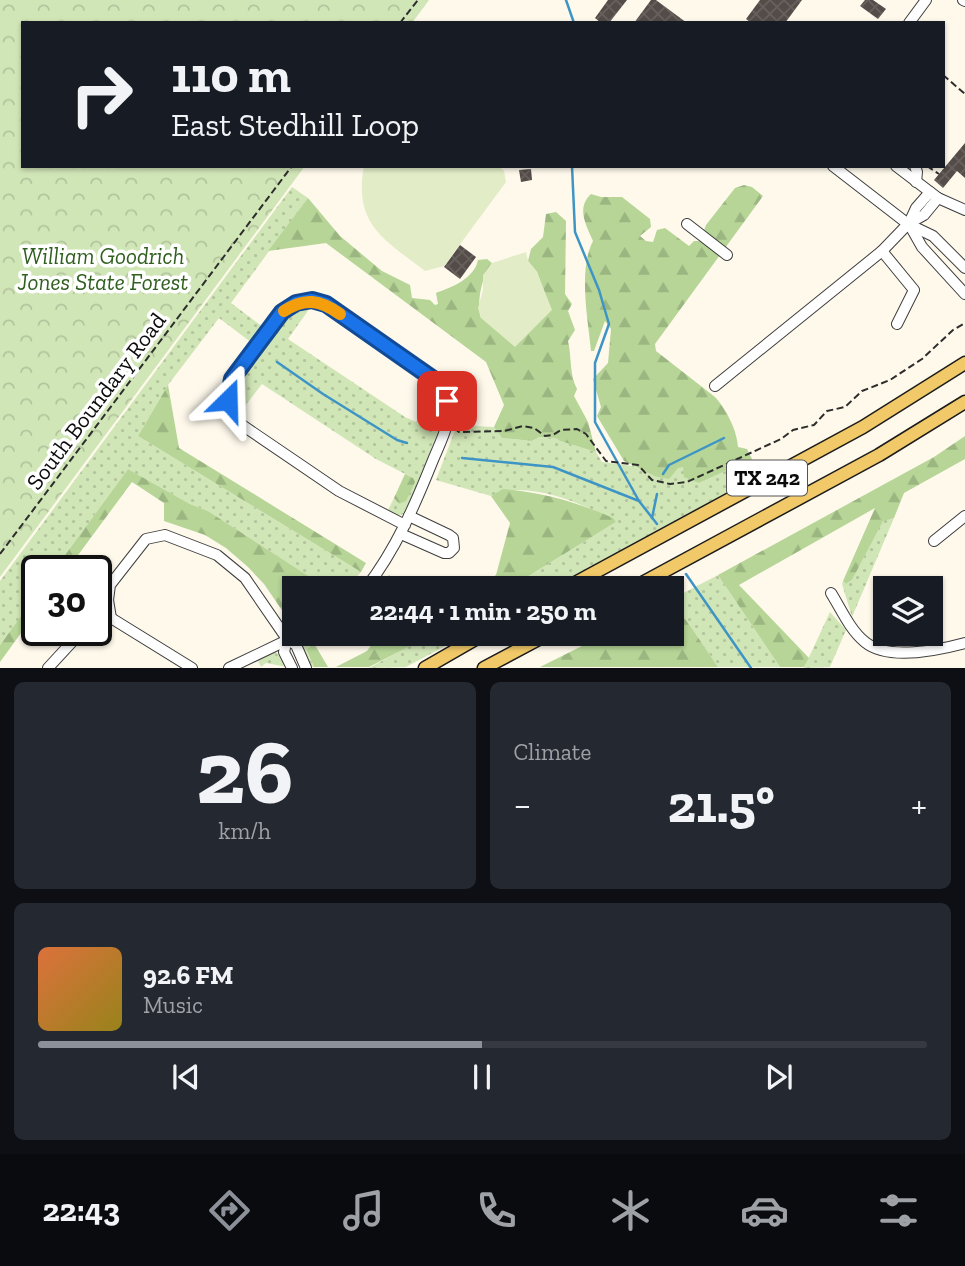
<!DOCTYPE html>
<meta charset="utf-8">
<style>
body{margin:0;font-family:"Zilla Slab",serif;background:#242831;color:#f1f3f6;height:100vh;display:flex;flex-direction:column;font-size:26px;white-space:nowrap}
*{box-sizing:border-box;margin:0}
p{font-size:23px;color:#9ea1a6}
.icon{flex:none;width:38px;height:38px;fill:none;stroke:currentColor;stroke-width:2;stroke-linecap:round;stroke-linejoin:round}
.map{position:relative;height:668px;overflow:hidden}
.side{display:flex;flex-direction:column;gap:14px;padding:14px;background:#0d0f14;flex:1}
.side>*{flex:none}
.guide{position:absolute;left:21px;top:21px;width:924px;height:147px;border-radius:0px;box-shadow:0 2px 5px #0004;background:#171b24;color:#f1f3f6;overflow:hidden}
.tools{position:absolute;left:873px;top:576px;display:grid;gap:14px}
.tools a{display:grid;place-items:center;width:70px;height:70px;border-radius:0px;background:#171b24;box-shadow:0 2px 5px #0004;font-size:35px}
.speed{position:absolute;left:21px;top:555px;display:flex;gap:14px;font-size:35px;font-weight:700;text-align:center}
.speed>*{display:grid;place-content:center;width:91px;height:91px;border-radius:50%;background:#171b24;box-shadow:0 2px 5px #0004;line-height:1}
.speed .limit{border:4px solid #111;border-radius:10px;background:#fff;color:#111}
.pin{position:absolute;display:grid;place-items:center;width:60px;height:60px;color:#fff;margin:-30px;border-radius:14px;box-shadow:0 4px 10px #0006}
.me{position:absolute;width:77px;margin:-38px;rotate:22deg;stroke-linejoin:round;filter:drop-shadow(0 0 5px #0008)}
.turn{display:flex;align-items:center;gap:24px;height:147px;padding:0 35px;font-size:32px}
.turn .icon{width:91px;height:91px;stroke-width:2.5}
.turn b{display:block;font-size:49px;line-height:60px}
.big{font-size:52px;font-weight:800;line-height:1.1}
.side .card{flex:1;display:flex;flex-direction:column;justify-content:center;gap:10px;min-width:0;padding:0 24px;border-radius:10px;background:#242831}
.side .dial{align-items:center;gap:0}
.dial b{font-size:91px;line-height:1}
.song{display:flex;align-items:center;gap:21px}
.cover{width:84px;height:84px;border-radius:10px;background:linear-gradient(135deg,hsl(20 70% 55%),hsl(50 70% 35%))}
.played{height:7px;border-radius:4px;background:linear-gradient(90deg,#8c9099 50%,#363941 50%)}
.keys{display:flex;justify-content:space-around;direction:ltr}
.heat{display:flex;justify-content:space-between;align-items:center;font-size:38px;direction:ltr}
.side .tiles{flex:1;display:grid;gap:14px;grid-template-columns:1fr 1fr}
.card:last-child{grid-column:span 2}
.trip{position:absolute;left:282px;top:576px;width:402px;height:70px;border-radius:0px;background:#171b24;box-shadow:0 2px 5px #0004;font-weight:800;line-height:70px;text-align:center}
.dock{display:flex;height:112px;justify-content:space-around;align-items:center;background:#090b0e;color:#9ea1a6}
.dock .icon{width:49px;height:49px}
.dock .active{color:#8c9099}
.dock b{font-size:32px;color:#f1f3f6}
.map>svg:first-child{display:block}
.grass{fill:url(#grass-dots)}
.forest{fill:url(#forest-firs)}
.park{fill:url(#park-crowns)}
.pitch{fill:#e2edc8}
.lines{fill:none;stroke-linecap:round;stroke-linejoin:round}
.stream{stroke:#3e95c5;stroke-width:2.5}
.building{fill:url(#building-cross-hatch)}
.minor-casing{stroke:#3e3e3e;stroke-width:12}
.major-casing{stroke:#1c1c1c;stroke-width:15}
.path{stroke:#2d2d2d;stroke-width:2;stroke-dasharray:7 3.5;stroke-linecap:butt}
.minor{stroke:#fff;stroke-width:10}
.major{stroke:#f1c968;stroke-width:12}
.route-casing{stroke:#114b97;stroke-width:18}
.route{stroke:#1a73e8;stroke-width:12}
.slow{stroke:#f59e0b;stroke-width:12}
.labels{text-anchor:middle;stroke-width:7;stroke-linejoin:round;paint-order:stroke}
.shield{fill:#fff;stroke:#545454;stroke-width:2}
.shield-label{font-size:21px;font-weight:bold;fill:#0b0b0b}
.park-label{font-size:23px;font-style:italic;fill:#305f20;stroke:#fff}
.street-label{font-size:23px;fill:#0b0b0b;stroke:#fff}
</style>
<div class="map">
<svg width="965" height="668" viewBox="0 0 965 668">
<defs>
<pattern id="grass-dots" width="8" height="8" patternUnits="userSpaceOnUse" patternTransform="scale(1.75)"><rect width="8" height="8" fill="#d1e6b7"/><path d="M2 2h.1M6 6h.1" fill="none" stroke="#b2c49c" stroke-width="1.8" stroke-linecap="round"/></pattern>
<pattern id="forest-firs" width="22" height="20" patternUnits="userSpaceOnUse" patternTransform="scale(1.75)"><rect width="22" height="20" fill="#b6d597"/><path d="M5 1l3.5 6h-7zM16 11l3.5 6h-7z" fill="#9bb681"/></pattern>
<pattern id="park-crowns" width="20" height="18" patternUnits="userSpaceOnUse" patternTransform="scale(1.75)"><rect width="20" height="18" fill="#d1e6b7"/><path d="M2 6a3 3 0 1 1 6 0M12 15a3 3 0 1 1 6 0" fill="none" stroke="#b2c49c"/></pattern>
<pattern id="building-cross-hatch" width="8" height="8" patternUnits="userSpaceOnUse" patternTransform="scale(1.75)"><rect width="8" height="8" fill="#534c48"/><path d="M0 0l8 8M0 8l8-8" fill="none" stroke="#67615e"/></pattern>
</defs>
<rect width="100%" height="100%" fill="#fef9eb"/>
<g class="grass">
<polygon points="292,187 308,198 231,303 263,327 252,343 219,318 168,385 138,436 361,572 347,588 327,588 208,511 190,504 128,469 54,570 37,570 37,594 0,645 0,581"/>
<path d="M 300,305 L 312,305 L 288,339 L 405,417 L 416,422 L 437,392 L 442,412 L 440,427 L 405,513 C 398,517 394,515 387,512 L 394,498 L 399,504 L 408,493 L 413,478 L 376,459 L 262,384 L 237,416 L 233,409 L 233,386 L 285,314 Z"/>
<path d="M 457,425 L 494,427 L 502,438 L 532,441 L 539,437 L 557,438 L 560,441 L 596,452 L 602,462 L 633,466 L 654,476 L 683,466 L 699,483 L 752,459 L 756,473 L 749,481 L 552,588 L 509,588 L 616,522 C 586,504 523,478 491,496 L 436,480 Z"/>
<polygon points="894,518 852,617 842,584 843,581 846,584 852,580 883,520"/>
<polygon points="718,575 780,667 718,667 687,621 672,606 672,599"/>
<polygon points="830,612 846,630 830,667 804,668"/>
<polygon points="310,634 315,645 306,650 314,667 309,667 299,643 302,638"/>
<polygon points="401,634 468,634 406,667 369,668 413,644"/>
<polygon points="275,652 282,658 287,667 266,663 261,667 257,659"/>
</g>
<g class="forest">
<path d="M 744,185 L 752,187 L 763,196 L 655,344 L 656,351 L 715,397 C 726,409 737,430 738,447 L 747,449 L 752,459 L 699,483 L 684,477 L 683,467 L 678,468 L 669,479 L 654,476 L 624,461 L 597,416 L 601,407 L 593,379 L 608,363 L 611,329 L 605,321 L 594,351 L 591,351 C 588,319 578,270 593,241 C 586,225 576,208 591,194 L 601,197 L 622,197 L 650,219 L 651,227 L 640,236 L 646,241 L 653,242 L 657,230 L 665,228 L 689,246 L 694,241 L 700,241 L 706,225 L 735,188 Z"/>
<path d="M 308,198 L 340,236 L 382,271 L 410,285 L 412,298 L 430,300 L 435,305 L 438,304 L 436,293 C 452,287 474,279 478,260 L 487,259 L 492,263 C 482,276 476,302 481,318 L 547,301 L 537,272 L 528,261 L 531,249 L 543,237 L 546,214 L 556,212 L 566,221 L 565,294 L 572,304 L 568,311 L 575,330 L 568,341 C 572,358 569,374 577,389 L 574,396 L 588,422 L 596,452 L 560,441 L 556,438 L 539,437 L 532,441 L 502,438 L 494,427 L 504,405 L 486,362 L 326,243 L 268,251 Z"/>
<polygon points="168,385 179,448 366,563 361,572 138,436"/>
<polygon points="965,436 965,459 904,493 894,518 883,521 852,580 846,584 843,581 875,508 739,585 809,658 804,667 780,667 718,575 934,457"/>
<polygon points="128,469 190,504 208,511 327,588 294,588 294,623 290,622 264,584 248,567 226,548 205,535 164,521 164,503 132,482 67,570 54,570"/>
<polygon points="405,474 413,478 415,482 406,501 399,504 394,498"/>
<path d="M 503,489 C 542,492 577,502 613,518 L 616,522 L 509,588 L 475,588 L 496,575 L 510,523 L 491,496 Z"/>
<polygon points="389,575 410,588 386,588 381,585"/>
<polygon points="37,594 37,611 0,662 0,645"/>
<polygon points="672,606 687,621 718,667 540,667 606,634 672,634"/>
<polygon points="379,634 401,634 414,644 369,667 336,667 367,651"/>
<polygon points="315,645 328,667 314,667 306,649"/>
</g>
<polygon class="park" points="0,0 429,0 412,23 23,23 23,166 305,166 0,577"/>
<g class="pitch">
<path d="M 364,166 L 498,166 L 504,171 L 506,182 L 444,266 L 425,271 C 385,240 353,225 364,166 Z"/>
<polygon points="526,252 528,261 537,272 552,310 515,347 481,318 478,308 483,290 483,275 492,263"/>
</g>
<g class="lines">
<g class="stream">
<polyline points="566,0 574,23"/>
<polyline points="572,166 575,232 599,290 609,324 595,363 595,422 639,501"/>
<polyline points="277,362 323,394 397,440 407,443"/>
<polyline points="462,458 553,467 639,501 657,524"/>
<polyline points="663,474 669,465 724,438"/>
<polyline points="652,518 657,494"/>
<polyline points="686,574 751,668"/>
</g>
</g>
<g class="building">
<polygon points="608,0 627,0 609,23 601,23 595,18"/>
<polygon points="651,0 656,0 687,23 634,23"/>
<polygon points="760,0 802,0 785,23 751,23 746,19"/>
<polygon points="865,0 873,0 886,9 878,19 860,6"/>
<polygon points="965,143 965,178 957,171 943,188 934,180"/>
<polygon points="531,169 532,180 521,182 519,170"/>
<polygon points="460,245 476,257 460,279 444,267"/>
</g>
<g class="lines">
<defs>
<g id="minor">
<polyline points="963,0 965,1"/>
<polyline points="909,23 926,0"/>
<polyline points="833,166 908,224 933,236 965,268"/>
<polyline points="896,166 938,198 965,210"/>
<polyline points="915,166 917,172 916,182"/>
<polyline points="909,223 916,208 930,192"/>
<polyline points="687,224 727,255"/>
<polyline points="909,224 922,247 965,294"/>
<polyline points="882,251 914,290 897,324"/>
<polyline points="715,386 882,251 908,224 924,215 938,198"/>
<polyline points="401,534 444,553 449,553 454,548 453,538 449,535 409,516"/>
<polyline points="934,541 965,516"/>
<path d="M 366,588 C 396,549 415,505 433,460 C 438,448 444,436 447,424 C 450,410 445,396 439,383 L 326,304 L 312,300 L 296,303 L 282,312 L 232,379 L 228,400 L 232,413 L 242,425 L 339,491 L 405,525"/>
<path d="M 831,593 C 841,609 850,630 865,642 C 888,661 939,650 965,643"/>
<polyline points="111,618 108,600 110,585 146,539 165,535 217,555 245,578 287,639 296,645 306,668"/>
<polyline points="111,618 192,668"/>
<polyline points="96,623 111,618"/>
<polyline points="287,639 284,652 292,668"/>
<polyline points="48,668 83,630"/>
<polyline points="229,668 300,634"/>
</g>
<g id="major">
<polyline points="566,588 863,427 965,363"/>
<polyline points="633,588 879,455 965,402"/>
<polyline points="425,668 484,634"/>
<polyline points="484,668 548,634"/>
</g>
</defs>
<use href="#minor" class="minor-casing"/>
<use href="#major" class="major-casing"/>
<g class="path">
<polyline points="400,23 418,0"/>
<polyline points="943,75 965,94"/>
<polyline points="927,166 939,174"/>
<polyline points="454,428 459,432 504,431 523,426 534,428 545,436 553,435 561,430 577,429 586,434 606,461 638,465 652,480 670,484 687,482 781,439 793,430 814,425 827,411 845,407 862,391 890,380 922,359 953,330 965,323"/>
<polyline points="0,554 292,166"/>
</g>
<use href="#minor" class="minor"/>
<use href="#major" class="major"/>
</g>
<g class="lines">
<defs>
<polyline id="route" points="228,400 232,379 282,312 296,303 312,300 326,304 439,383 447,401"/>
</defs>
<use href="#route" class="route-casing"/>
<use href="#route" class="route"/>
<path class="slow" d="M 284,311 C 305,297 320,300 340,314"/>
</g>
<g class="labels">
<rect class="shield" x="727" y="460.5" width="80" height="35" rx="5"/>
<g class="shield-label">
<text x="767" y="485">TX 242</text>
</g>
<g class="park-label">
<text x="103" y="264">William Goodrich<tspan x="103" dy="26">Jones State Forest</tspan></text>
</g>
<g class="street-label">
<text transform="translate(96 401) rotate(-53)" y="8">South Boundary Road</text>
</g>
</g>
</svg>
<div class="tools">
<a><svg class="icon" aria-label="layers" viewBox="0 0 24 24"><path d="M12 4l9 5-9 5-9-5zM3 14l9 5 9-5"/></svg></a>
</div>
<div class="speed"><div class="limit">30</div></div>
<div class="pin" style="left:447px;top:401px;background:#d93025"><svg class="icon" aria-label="arrive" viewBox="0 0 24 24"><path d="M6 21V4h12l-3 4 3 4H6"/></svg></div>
<svg class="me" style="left:228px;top:400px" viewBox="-20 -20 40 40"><path d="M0-17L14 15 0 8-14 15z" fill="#1a73e8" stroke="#fff" stroke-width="4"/></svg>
<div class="trip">22:44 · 1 min · 250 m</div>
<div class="guide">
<div class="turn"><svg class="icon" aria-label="right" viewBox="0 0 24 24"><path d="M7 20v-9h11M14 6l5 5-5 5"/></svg><div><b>110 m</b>East Stedhill Loop</div></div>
</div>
</div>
<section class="side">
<div class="tiles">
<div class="card dial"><b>26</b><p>km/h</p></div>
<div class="card"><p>Climate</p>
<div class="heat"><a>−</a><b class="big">21.5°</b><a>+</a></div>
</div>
<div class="card">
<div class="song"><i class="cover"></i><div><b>92.6 FM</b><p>Music</p></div></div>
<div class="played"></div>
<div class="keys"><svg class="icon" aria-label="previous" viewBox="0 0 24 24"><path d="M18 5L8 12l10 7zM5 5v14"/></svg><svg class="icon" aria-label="pause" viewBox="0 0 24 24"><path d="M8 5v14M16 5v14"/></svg><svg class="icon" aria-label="next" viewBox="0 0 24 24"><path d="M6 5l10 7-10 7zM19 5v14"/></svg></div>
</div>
</div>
</section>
<nav class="dock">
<b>22:43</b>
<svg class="icon active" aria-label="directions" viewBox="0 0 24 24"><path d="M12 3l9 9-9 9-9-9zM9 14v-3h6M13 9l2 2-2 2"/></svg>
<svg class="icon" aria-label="music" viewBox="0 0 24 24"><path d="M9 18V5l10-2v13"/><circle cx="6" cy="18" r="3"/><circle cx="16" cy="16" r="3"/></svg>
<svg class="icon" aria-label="phone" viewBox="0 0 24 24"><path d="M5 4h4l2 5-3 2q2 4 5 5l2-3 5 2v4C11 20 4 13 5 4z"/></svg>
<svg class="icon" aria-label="climate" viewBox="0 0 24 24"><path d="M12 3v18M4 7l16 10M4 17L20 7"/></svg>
<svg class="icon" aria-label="car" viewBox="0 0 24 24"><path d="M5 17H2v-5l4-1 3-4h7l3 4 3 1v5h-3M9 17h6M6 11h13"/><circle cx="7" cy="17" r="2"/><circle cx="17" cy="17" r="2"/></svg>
<svg class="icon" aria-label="filters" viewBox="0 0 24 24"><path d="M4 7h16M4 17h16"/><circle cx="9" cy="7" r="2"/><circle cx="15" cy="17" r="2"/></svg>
</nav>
